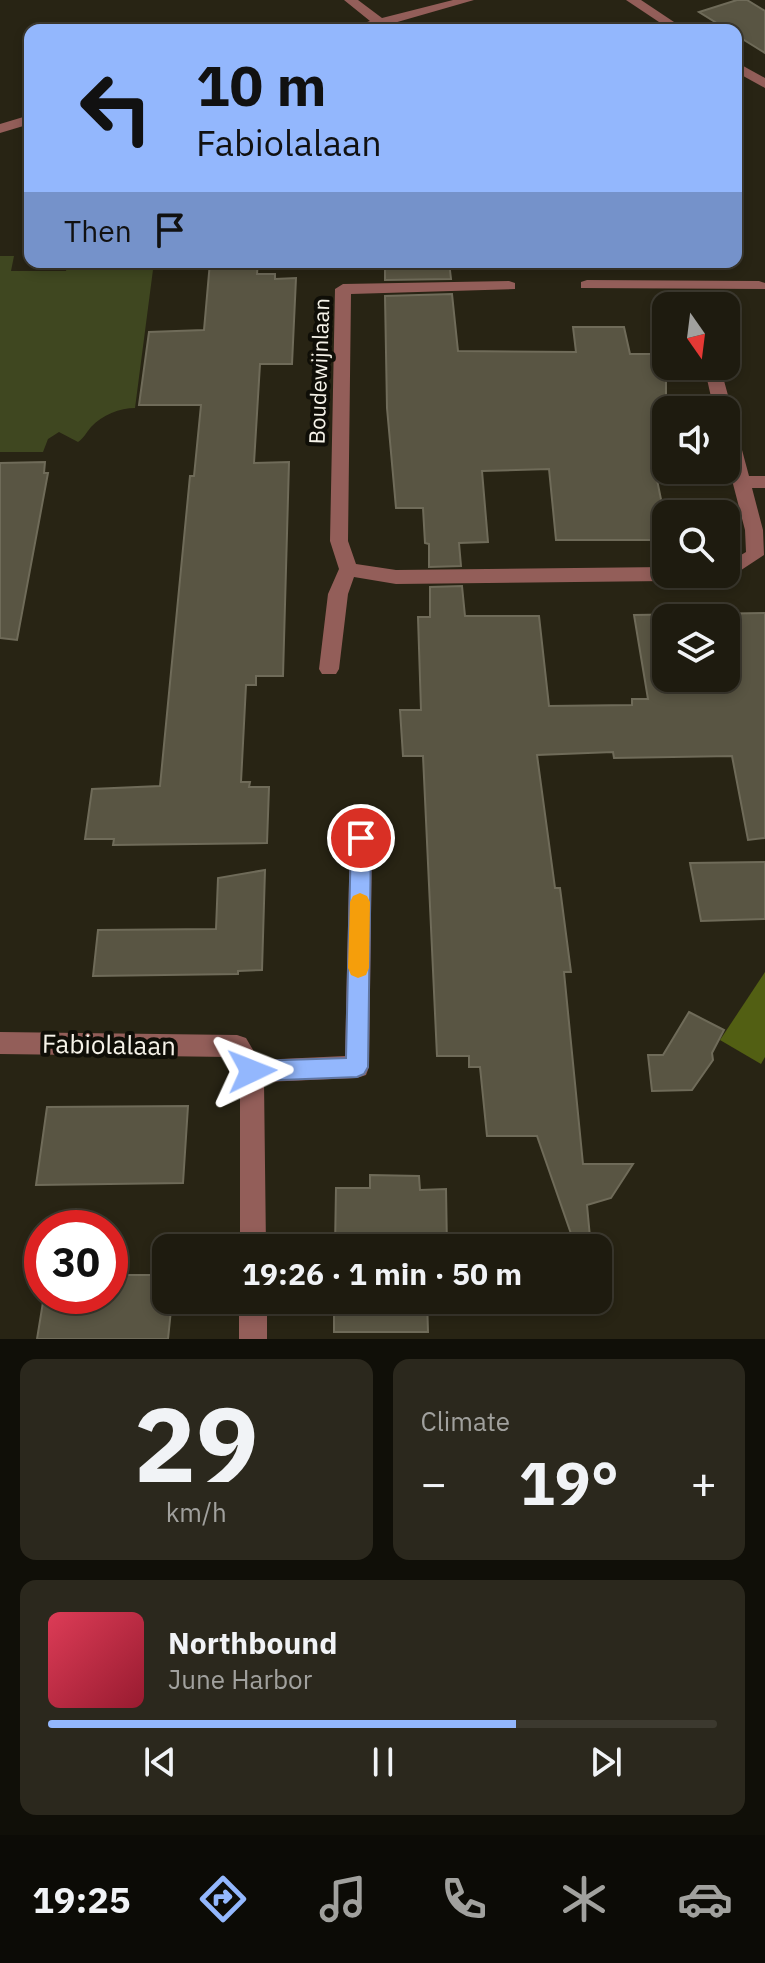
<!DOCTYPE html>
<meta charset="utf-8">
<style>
body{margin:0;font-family:"IBM Plex Sans",sans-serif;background:#2b281d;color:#f1f3f6;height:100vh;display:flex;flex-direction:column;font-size:30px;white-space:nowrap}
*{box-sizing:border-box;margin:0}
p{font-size:26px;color:#a1a19e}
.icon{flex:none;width:44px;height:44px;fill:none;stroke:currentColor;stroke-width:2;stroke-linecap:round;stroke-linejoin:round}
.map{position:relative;height:1339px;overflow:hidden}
.details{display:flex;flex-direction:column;gap:20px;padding:20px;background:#100f08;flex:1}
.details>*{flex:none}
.guide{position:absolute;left:24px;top:24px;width:718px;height:244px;border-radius:16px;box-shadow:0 4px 12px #0003,0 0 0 2px #3c392f;background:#93b7fd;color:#111;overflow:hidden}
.needle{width:52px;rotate:166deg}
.tools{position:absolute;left:652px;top:292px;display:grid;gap:16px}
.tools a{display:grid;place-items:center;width:88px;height:88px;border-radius:16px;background:#1e1b0f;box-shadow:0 4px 12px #0003,0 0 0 2px #3c392f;font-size:40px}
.speed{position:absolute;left:24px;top:1210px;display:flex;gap:16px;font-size:40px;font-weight:700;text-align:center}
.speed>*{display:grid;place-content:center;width:104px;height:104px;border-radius:50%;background:#1e1b0f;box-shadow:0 4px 12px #0003,0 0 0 2px #3c392f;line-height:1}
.speed .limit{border:12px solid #d22;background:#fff;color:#111}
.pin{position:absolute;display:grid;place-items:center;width:68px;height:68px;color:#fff;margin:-34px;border:4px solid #fff;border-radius:50%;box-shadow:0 2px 8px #0007}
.me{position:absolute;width:88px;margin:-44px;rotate:88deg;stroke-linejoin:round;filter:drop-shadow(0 0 6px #0008)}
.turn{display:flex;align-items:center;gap:28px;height:168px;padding:0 40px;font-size:36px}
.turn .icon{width:104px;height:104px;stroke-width:2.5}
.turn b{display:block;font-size:56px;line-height:68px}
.then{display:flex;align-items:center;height:76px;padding:0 40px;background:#0003;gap:16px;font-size:30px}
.big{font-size:60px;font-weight:700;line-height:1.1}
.details .tile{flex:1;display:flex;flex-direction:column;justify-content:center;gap:12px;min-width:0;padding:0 28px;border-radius:16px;background:#2b281d}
.details .dial{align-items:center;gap:0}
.dial b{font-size:104px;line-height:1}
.song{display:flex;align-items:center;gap:24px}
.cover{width:96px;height:96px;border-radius:12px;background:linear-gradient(135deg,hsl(350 70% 55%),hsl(350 70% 35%))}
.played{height:8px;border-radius:4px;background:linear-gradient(90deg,#93b7fd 70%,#3c392f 70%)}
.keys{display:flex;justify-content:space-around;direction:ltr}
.heat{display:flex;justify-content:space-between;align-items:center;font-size:44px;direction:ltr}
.details .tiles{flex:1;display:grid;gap:20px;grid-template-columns:1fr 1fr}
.tile:last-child{grid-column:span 2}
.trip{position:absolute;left:152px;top:1234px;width:460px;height:80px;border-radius:16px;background:#1e1b0f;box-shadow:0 4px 12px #0003,0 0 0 2px #3c392f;font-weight:700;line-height:80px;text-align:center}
.menu{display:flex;height:128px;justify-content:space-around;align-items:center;background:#0c0b06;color:#a1a19e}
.menu .icon{width:56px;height:56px}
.menu .current{color:#93b7fd}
.menu b{font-size:36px;color:#f1f3f6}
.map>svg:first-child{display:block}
.green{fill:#3f4720}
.forest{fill:#525f13}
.building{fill:#595543;stroke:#6f6b59;stroke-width:2;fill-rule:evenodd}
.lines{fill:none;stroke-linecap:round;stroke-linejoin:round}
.minor{fill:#935e59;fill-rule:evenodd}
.route{fill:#93b7fd;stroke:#6077a4;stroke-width:2}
.slow{fill:#f59e0b}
.labels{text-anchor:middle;stroke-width:8;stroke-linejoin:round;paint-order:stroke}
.street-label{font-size:22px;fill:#f6f3e9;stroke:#0f0e07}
.near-street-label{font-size:26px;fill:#f6f3e9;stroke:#0f0e07}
</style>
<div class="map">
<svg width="765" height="1339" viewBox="0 0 765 1339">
<rect width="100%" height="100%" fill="#282414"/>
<path class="green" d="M 0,256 L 14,256 L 11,271 L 66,271 L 68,262 L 154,262 L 135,408 C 120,408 102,415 91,427 C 86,433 84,438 78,442 L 59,432 L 48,439 L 43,452 L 0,452 Z"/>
<polygon class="forest" points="765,972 765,1057 761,1064 720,1040"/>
<g class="building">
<polygon points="737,0 747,0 765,11 765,53 736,35 736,30 728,30 699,12"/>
<polygon points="210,262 258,262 257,274 275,274 275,279 296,278 292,364 260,364 254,463 289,462 283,676 256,676 256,685 246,685 241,782 250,782 249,787 269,787 267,843 113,845 114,839 85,839 92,789 160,786 190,476 194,476 201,405 139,405 149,332 204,330"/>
<polygon points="385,262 449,262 451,279 385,280"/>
<polygon points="452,294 458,351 576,352 573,327 624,327 630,354 666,354 666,460 653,460 666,524 666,540 556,540 549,469 482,471 488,542 459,543 461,566 429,567 429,544 425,543 423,508 396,508 387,408 385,296"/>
<polygon points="45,462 44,473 48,473 17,640 0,638 0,463"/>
<path d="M 462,586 L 465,616 L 539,616 L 549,706 L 632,705 L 632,699 L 648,699 L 634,615 L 765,613 L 765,838 L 748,840 L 732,756 L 614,758 L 613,752 L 537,755 L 555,888 L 560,888 L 571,972 L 564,972 L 583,1164 L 633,1164 L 611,1198 L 587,1205 L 591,1248 L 576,1248 L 537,1136 L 487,1136 L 480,1067 L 469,1067 L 469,1056 L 437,1056 L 423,756 L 403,756 L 400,710 L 421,710 L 418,617 L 430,617 L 430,587 ZM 666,618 L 726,618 L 726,678 L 666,678 Z"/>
<polygon points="765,862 765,919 701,921 690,863"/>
<polygon points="265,870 262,970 238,971 238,974 93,976 98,930 216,929 218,878"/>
<polygon points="689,1012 724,1030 712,1053 713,1060 692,1090 652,1091 648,1055 663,1055"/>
<polygon points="188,1106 183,1183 36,1185 47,1107"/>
<polygon points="370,1175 419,1176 420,1190 446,1189 447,1248 335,1248 336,1188 370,1188"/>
<polygon points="110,1275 166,1275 166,1300 172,1300 168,1339 37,1339 44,1296 110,1296"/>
<polygon points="334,1300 427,1300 428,1332 334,1332"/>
</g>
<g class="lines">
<g class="minor">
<polygon points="344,0 358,0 382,18 453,0 474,0 380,27 344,30 370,21"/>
<polygon points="626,0 641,0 686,30 671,30"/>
<polygon points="736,62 765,78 765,88 736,72"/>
<polygon points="30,115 30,124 0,133 0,124"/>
<polygon points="587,280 759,281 765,283 765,289 581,288 581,282"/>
<polygon points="509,281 515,283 515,289 351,294 348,541 356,564 396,570 666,567 666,574 675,574 666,581 396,584 354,577 348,594 339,669 336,674 322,674 319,669 328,594 339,569 330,541 335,289 343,284"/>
<polygon points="704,366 720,366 732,410 729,414 726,415 726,410 714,410"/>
<polygon points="726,418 735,424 749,476 765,476 765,488 752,488 763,530 764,555 726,580 717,574 726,574 726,564 746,552 745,530 726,457"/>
<polygon points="361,829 369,832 372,838 369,1067 366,1075 357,1078 264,1082 266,1248 240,1248 240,1073 230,1057 0,1054 0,1032 237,1035 246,1038 259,1060 345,1056 350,838 353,832"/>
<rect x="239" y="1300" width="28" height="39"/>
</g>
</g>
<polygon class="route" points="361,830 368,832 371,838 368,1067 364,1074 357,1077 252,1081 244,1078 241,1071 244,1064 252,1061 346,1058 351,838 354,832"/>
<polygon class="slow" points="360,893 367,896 370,902 369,968 366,975 358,978 351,975 348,968 350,902 353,896"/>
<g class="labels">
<g class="street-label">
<text transform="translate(319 371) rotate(-88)" y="8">Boudewijnlaan</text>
</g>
<g class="near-street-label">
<text transform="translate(109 1045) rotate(1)" y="9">Fabiolalaan</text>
</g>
</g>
</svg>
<div class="tools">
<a><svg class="needle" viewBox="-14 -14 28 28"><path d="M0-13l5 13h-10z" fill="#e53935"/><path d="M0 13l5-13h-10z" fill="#a1a19e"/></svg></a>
<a><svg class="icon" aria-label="sound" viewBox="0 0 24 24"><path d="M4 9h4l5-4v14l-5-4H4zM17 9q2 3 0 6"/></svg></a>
<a><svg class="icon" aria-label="search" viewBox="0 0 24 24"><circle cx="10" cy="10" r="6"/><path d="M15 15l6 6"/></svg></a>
<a><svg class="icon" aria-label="layers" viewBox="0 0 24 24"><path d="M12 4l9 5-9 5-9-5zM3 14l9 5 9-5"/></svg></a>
</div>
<div class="speed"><div class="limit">30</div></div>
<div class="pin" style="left:361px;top:838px;background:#d93025"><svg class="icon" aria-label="arrive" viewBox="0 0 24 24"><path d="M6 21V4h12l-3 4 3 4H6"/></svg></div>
<svg class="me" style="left:252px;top:1071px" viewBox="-20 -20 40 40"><path d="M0-17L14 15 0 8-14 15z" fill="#93b7fd" stroke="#fff" stroke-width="4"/></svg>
<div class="trip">19:26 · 1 min · 50 m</div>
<div class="guide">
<div class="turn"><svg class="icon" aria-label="left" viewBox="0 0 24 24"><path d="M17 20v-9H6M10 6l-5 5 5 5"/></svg><div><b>10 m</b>Fabiolalaan</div></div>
<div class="then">Then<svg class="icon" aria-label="arrive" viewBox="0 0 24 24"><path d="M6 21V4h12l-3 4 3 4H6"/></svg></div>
</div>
</div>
<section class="details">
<div class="tiles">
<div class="tile dial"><b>29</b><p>km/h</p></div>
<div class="tile"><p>Climate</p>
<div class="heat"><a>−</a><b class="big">19°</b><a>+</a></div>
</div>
<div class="tile">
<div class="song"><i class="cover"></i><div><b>Northbound</b><p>June Harbor</p></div></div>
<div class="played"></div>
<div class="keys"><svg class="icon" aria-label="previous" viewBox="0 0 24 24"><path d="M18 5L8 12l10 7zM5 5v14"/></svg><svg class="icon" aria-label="pause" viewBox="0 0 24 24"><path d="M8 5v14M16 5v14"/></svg><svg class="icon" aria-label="next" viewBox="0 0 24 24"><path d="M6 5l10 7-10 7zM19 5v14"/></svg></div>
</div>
</div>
</section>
<nav class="menu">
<b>19:25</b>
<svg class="icon current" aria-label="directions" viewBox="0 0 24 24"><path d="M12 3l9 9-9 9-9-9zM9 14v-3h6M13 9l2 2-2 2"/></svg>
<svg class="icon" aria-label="music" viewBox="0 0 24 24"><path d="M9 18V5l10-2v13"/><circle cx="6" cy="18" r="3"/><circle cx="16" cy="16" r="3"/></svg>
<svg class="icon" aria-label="phone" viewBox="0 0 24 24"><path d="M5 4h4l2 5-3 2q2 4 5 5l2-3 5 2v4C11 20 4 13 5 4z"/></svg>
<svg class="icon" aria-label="climate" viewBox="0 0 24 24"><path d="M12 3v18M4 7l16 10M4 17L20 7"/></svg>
<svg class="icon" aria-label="car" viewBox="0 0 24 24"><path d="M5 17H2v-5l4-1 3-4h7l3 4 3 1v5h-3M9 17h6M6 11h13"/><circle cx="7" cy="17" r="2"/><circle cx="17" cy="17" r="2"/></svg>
</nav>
